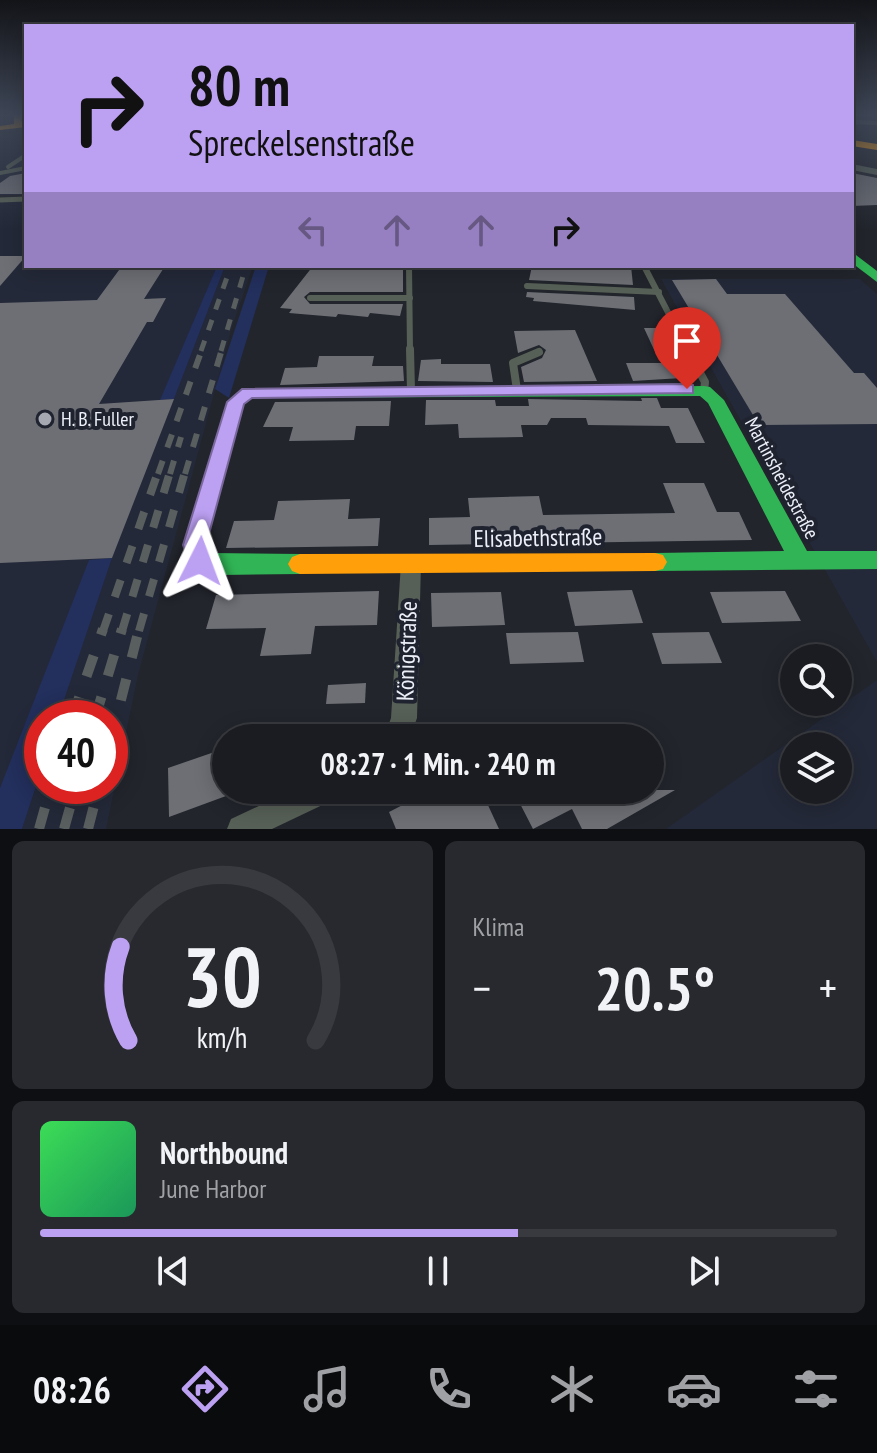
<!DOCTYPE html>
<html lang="de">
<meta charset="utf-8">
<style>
body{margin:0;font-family:"PT Sans Narrow",sans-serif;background:#27292e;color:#f1f3f6;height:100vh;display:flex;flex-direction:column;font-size:30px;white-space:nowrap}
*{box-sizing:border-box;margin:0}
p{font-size:26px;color:#9fa1a5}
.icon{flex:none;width:44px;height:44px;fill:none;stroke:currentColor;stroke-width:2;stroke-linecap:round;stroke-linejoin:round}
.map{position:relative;height:829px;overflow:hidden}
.sheet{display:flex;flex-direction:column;gap:12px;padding:12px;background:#0e0f12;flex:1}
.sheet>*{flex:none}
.guide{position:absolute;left:24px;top:24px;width:830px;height:244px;border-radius:0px;box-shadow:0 4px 20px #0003,0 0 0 2px #383a3f;background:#bca0f2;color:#111;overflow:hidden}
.fabs{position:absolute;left:780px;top:644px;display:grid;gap:16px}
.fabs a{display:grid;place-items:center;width:72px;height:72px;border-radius:50%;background:#1a1c21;box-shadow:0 4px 20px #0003,0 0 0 2px #383a3f;font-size:40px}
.speed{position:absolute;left:24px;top:700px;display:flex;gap:16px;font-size:40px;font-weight:700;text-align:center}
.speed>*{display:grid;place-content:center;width:104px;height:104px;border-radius:50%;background:#1a1c21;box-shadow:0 4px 20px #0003,0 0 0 2px #383a3f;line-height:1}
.speed .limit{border:12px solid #d22;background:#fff;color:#111}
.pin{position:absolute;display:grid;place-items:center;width:68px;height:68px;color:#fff;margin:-82px -34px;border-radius:50% 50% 50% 0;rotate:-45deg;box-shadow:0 0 8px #0007}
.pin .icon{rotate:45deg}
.me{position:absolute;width:88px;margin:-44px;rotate:3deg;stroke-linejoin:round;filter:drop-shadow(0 0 6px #0008)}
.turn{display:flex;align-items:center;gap:28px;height:168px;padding:0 32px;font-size:36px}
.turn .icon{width:104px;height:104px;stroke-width:2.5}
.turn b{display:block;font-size:56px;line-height:68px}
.lanes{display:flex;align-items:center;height:76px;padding:0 32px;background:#0003;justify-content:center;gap:40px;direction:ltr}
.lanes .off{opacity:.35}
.big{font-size:60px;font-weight:700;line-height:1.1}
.sheet .card{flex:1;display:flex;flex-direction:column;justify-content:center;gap:12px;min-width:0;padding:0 28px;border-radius:12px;background:#27292e}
.sheet .dial{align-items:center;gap:0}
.dial svg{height:208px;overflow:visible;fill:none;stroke:#383a3f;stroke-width:7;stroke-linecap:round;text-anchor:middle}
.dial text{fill:#f1f3f6;stroke:none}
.song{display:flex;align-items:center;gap:24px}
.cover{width:96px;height:96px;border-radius:12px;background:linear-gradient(135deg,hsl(130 70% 55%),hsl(150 70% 35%))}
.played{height:8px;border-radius:4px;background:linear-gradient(90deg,#bca0f2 60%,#383a3f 60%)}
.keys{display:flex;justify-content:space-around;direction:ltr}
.heat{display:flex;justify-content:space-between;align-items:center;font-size:44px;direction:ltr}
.sheet .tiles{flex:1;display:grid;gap:12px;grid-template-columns:1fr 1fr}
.card:last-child{grid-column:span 2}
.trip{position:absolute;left:212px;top:724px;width:452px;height:80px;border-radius:40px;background:#1a1c21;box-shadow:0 4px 20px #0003,0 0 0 2px #383a3f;font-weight:700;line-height:80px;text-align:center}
.dock{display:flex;height:128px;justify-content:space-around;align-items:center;background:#0a0b0d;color:#9fa1a5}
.dock .icon{width:56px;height:56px}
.dock .current{color:#bca0f2}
.dock b{font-size:36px;color:#f1f3f6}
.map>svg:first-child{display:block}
.built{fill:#242939;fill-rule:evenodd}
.green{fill:#232f5c}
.building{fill:#6d6f75}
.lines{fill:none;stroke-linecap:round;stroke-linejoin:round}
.lane-far3{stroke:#576056;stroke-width:4}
.lane-far2{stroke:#576056;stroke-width:5}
.lane-far1{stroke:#576056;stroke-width:6}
.lane{stroke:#576056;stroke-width:8}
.street{fill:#576056;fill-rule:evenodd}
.fast{fill:#30b455;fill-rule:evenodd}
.slow{fill:#ff9f0a;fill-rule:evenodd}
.rail-far3{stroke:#595e5e;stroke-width:5;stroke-dasharray:11 11;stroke-linecap:butt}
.rail-far2{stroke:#595e5e;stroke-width:6;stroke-dasharray:14 14;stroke-linecap:butt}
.rail-far1{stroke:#595e5e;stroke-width:8;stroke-dasharray:18 18;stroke-linecap:butt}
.rail{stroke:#595e5e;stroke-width:10;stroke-dasharray:22 22;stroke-linecap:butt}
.route{fill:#bca0f2;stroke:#7a689d;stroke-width:2}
.poi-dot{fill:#a5a8b0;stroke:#1f232f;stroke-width:3}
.labels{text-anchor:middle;stroke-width:8;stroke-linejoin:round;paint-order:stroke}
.poi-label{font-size:20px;fill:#eceff7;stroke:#1f232f;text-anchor:start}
.street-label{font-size:20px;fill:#eceff7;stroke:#1f232f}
.near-street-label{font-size:24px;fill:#eceff7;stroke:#1f232f}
</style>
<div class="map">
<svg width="877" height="829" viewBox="0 0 877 829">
<rect width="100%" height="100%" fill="#22252c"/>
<g class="built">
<polygon points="26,131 26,195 0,195 0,135"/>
<polygon points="26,199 26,266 217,266 161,399 174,399 225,266 253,266 232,327 138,675 106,829 22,829 42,768 42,786 110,786 110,718 58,718 112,558 0,788 0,200"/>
<polygon points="661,279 860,279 877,294 877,662"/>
<path d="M 877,680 L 877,829 L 666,829 ZM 838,746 L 838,790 L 794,790 L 794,746 Z"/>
</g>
<g class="green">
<polygon points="217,266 225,266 174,399 160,400"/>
<polygon points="256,266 269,266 229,398 215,389"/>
<polygon points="112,558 58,718 42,718 42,768 22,829 0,829 0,788 89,560"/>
</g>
<g class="building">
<polygon points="26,173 26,194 0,194 0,183 10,176"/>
<polygon points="852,173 877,178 877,205 852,206"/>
<polygon points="0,256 26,256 0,286"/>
<polygon points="122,266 165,266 144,299 166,298 153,322 147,322 99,404 174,399 112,558 0,563 0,303 97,300"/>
<polygon points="313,266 403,267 403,292 310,292 304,297 310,304 403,304 400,316 370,313 368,317 338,314 336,317 289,313 292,309 280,308"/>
<polygon points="532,266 631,266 633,285 529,280"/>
<polygon points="716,279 727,294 785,294 854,373 864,373 877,388 877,424 759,425 672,280"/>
<polygon points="527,292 634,297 635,310 533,301 534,298 526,297"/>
<polygon points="644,328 667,328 681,354 656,354"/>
<polygon points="575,330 597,381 524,382 521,367 542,358 546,350 539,345 518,353 514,331"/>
<polygon points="319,356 374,356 372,366 403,366 404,381 280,385 285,368 317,367"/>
<polygon points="441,359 441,364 490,364 493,382 418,381 421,360"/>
<polygon points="626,363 674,363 682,378 633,381"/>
<polygon points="641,398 657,398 661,408 688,408 705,443 676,443 669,426 588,425 586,418 551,418 547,425 521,425 523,437 459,438 458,424 425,425 426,400 495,400 496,406 529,406 528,399 642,401"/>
<polygon points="391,401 389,426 356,426 354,440 289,441 293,427 263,427 275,402"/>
<polygon points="663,483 704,483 717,512 739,512 752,540 429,545 429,518 470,517 468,498 539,496 543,515 675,513"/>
<polygon points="350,499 348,519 380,518 378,546 226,548 234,521 274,520 278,501"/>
<polygon points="632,590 643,623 575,626 567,592"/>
<polygon points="379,591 377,625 315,626 311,654 260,656 266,628 206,629 216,595"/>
<polygon points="785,591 801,621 722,623 710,592"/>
<polygon points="501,592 505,625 432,627 431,593"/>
<polygon points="578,632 584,662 510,664 506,633"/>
<polygon points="709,632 722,663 662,664 652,633"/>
<polygon points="366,683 365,703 326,704 328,685"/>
<polygon points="226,748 226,796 169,817 168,768"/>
<polygon points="432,790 481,790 499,829 396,829 389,812"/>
<polygon points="513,790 675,790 607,829 582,829 572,809 533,829"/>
</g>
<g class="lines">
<g class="lane-far3">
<polyline points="8,167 26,155"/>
<polyline points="0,173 26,168"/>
</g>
<polyline class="lane-far2" points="0,200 26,199"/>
<g class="lane-far1">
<polyline points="409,266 410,351"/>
<polyline points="644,266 688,351"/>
<polyline points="527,286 659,292"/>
<polyline points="310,298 410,298"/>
</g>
<g class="lane">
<polyline points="410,349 411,391"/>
<polyline points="687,349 705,382 704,391"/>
<polyline points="517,390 513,363 539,352"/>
</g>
<g class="street">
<polygon points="852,120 877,121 877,125 852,124"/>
<polygon points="852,164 877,169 877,175 852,170"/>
<polygon points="411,555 418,557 421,563 417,718 410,738 384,738 391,718 401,563 404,557"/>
<polygon points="293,790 337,790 333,800 272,829 227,829 231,819"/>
</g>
<g class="fast">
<polygon points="852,252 877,271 877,282 852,263"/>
<polygon points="704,386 710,387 724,400 807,551 877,551 877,569 655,571 647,569 643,562 647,555 655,553 784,551 708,403 700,396 252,398 244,404 206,545 209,553 300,554 308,557 312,564 308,571 300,574 221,575 192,568 184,545 227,402 242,389"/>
</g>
<g class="slow">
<polygon points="14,114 22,114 21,121 26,121 26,127 0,130 0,126 14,124"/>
<polygon points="852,140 877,144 877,150 852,146"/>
<polygon points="655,553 663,555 667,562 663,569 655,571 300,574 292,571 288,564 292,557 300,554"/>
</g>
<g class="rail-far3">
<polyline points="201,351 231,266"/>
<polyline points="221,351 246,266"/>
</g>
<g class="rail-far2">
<polyline points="158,474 202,349"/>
<polyline points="170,474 181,437"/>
<polyline points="185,474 222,349"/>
</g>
<g class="rail-far1">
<polyline points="103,631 158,472"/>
<polyline points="122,631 170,472"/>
<polyline points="139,631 185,472"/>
</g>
<g class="rail">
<polyline points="72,718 103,629"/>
<polyline points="95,718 122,629"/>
<polyline points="110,743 139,629"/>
<polyline points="39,829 51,786"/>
<polyline points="64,829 76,786"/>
<polyline points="88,829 99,786"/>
</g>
</g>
<linearGradient id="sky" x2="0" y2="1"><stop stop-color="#131418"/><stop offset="0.5" stop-color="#3e4656"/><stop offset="1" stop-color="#3e4656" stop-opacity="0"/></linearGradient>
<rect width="877" height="230" fill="url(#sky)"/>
<polygon class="route" points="687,384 693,385 693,393 252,398 244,404 206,545 211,561 208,567 191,567 183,545 227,402 242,389"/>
<circle class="poi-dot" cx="45" cy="419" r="8"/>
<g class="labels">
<g class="poi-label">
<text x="61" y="426">H. B. Fuller</text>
</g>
<g class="street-label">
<text transform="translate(782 478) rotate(62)" y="7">Martinsheidestraße</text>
</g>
<g class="near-street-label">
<text transform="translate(538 538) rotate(-1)" y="8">Elisabethstraße</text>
<text transform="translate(407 651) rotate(-88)" y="8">Königstraße</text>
</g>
</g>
</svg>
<div class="fabs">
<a><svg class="icon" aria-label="search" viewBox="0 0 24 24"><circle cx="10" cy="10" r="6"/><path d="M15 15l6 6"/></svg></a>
<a><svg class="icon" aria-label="layers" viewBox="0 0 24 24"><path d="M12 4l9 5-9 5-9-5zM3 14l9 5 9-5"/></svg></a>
</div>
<div class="speed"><div class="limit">40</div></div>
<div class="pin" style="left:687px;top:389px;background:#d93025"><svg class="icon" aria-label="arrive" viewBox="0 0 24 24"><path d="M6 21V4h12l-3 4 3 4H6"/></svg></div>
<svg class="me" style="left:200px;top:561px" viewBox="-20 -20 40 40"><path d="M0-17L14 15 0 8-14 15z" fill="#bca0f2" stroke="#fff" stroke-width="4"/></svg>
<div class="trip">08:27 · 1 Min. · 240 m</div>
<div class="guide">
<div class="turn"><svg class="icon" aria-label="right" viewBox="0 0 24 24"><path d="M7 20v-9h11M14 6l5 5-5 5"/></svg><div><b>80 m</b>Spreckelsenstraße</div></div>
<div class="lanes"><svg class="icon off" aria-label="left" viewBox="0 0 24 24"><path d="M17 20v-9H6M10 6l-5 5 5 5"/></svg><svg class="icon off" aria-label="ahead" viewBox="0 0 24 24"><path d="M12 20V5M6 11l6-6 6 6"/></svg><svg class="icon off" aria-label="ahead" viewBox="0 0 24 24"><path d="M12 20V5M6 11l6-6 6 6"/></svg><svg class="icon" aria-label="right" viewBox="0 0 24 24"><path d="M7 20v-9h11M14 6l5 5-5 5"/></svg></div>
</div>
</div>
<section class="sheet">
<div class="tiles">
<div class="card dial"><svg viewBox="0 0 100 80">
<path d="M14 69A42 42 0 1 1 86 69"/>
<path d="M14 69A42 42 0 0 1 11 33" stroke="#bca0f2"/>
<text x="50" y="56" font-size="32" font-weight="700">30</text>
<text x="50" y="72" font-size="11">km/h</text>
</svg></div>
<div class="card"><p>Klima</p>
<div class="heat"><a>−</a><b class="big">20.5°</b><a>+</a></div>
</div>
<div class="card">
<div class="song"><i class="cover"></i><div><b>Northbound</b><p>June Harbor</p></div></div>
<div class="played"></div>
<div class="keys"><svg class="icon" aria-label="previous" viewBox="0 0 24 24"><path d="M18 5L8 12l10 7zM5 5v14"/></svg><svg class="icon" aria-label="pause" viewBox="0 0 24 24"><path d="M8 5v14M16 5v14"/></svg><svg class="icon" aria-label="next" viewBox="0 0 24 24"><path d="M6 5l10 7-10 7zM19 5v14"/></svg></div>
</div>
</div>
</section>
<nav class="dock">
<b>08:26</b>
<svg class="icon current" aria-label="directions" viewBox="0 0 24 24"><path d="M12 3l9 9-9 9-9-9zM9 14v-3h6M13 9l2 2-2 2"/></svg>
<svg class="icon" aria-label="music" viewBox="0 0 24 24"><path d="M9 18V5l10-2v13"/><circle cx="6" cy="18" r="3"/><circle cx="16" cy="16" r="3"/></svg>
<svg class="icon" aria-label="phone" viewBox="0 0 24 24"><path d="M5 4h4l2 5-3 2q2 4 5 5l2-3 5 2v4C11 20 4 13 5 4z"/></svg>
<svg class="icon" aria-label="climate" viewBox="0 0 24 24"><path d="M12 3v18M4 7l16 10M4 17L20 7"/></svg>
<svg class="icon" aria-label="car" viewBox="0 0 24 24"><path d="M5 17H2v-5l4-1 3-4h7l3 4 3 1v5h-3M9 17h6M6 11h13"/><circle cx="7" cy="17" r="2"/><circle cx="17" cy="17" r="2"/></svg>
<svg class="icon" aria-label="filters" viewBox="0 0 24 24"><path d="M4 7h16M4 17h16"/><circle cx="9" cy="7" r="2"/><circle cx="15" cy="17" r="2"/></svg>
</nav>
